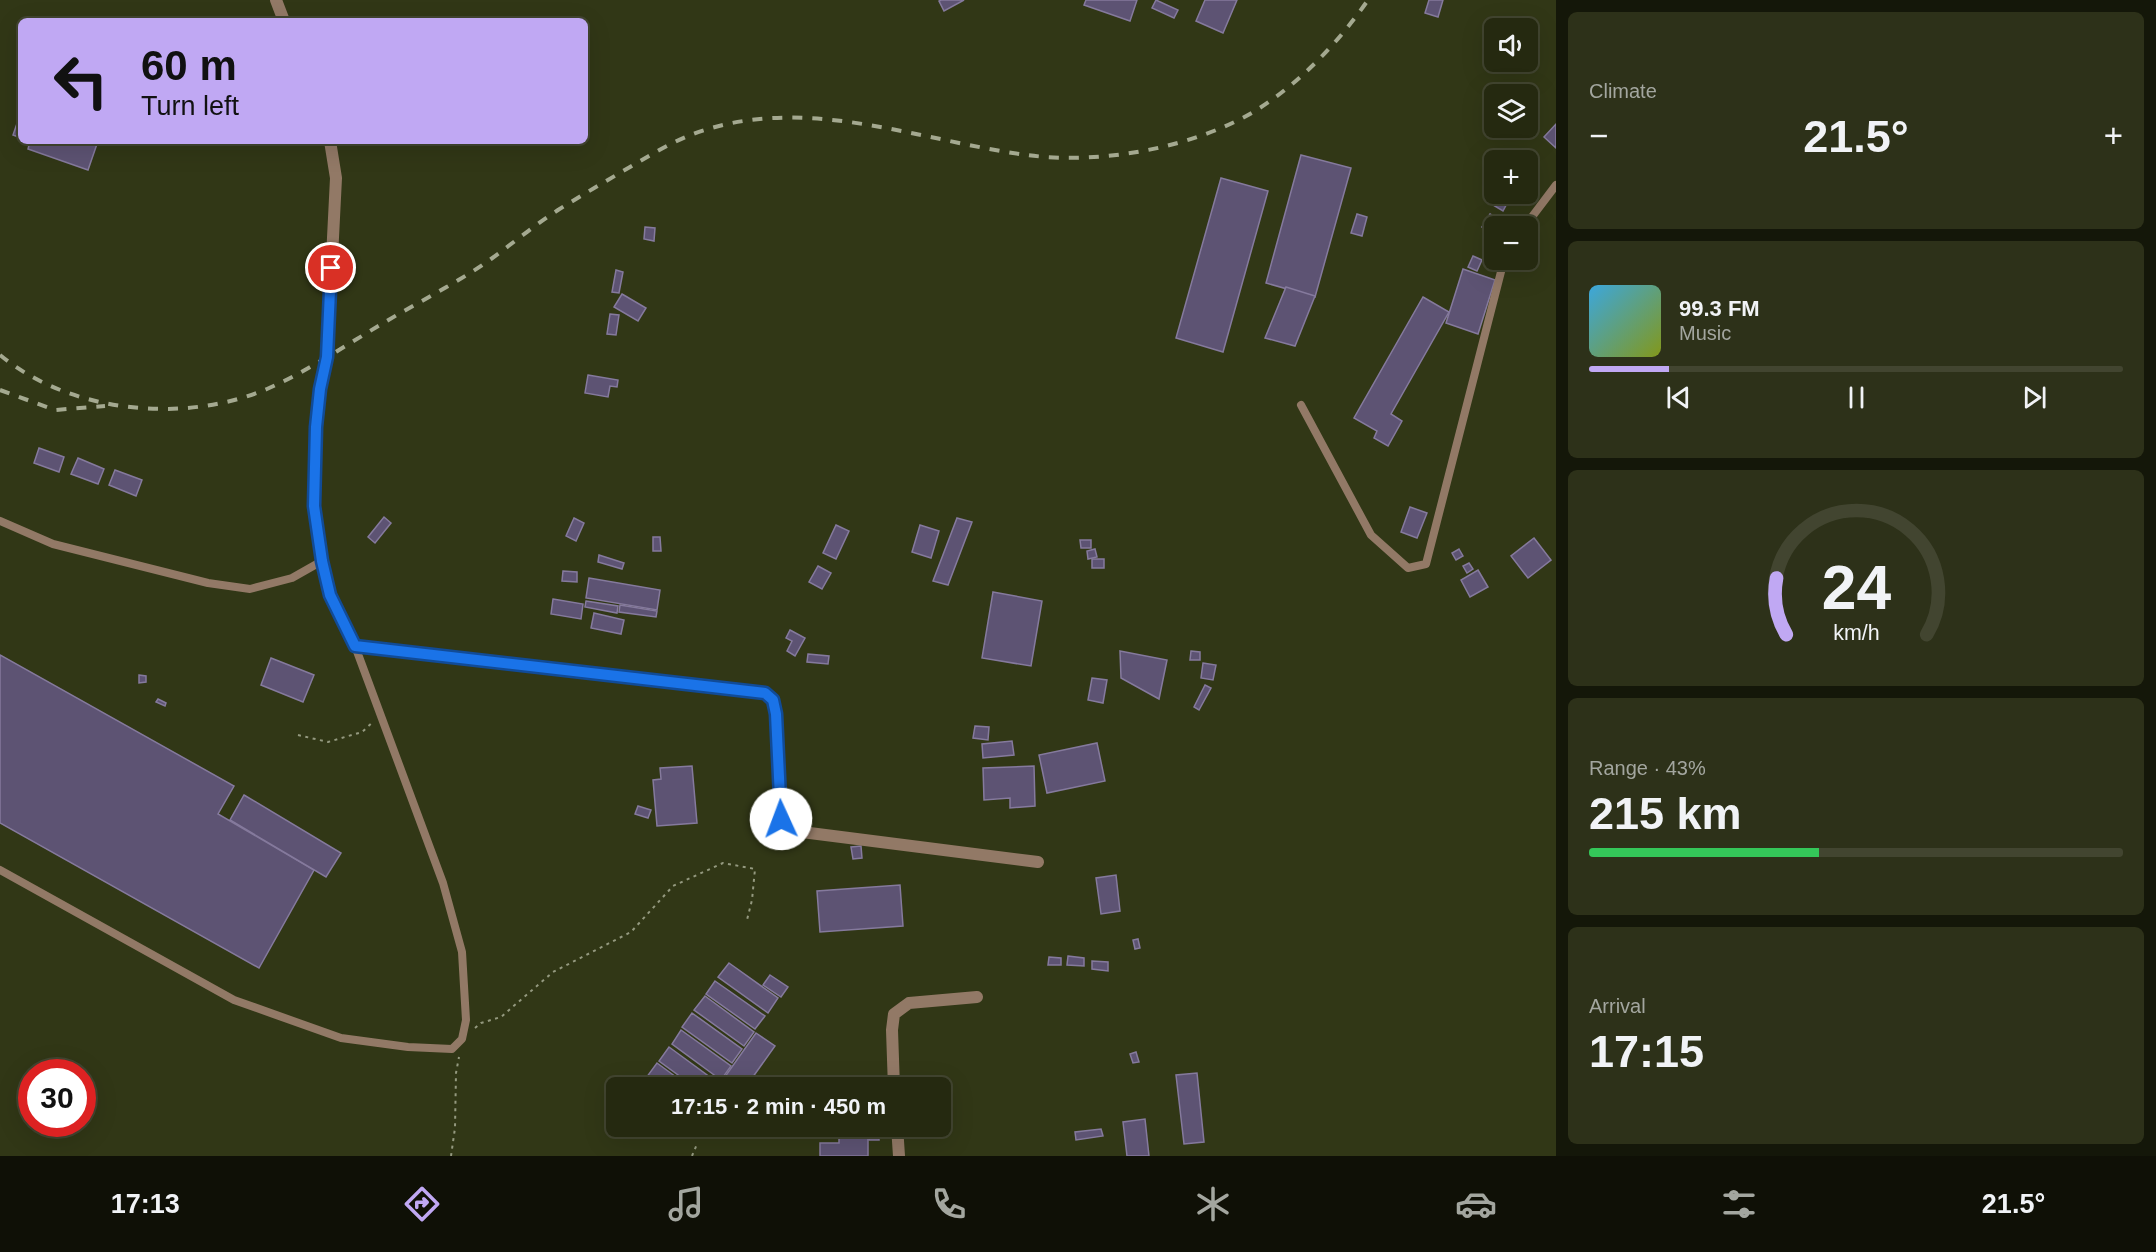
<!DOCTYPE html>
<meta charset="utf-8">
<style>
body{margin:0;font-family:Arial,sans-serif;background:#2d3119;color:#f1f3f6;height:100vh;display:flex;flex-direction:column;font-size:22px;white-space:nowrap}
*{box-sizing:border-box;margin:0}
p{font-size:20px;color:#a3a69f}
.icon{flex:none;width:33px;height:33px;fill:none;stroke:currentColor;stroke-width:2;stroke-linecap:round;stroke-linejoin:round}
.map{position:relative;flex:1;overflow:hidden}
.details{display:flex;flex-direction:column;gap:12px;padding:12px;background:#141709;width:600px}
.details>*{flex:none}
.hud{position:absolute;left:18px;top:18px;width:570px;height:126px;border-radius:9px;box-shadow:0 6px 24px #0002,0 0 0 2px #424530;background:#c0a8f3;color:#111;overflow:hidden}
.fabs{position:absolute;left:1484px;top:18px;display:grid;gap:12px}
.fabs a{display:grid;place-items:center;width:54px;height:54px;border-radius:9px;background:#252910;box-shadow:0 6px 24px #0002,0 0 0 2px #424530;font-size:30px}
.speed{position:absolute;left:18px;top:1059px;display:flex;gap:12px;font-size:30px;font-weight:700;text-align:center}
.speed>*{display:grid;place-content:center;width:78px;height:78px;border-radius:50%;background:#252910;box-shadow:0 6px 24px #0002,0 0 0 2px #424530;line-height:1}
.speed .limit{border:9px solid #d22;background:#fff;color:#111}
.pin{position:absolute;display:grid;place-items:center;width:51px;height:51px;color:#fff;margin:-26px;border:3px solid #fff;border-radius:50%;box-shadow:0 2px 6px #0007}
.me{position:absolute;width:66px;margin:-33px;rotate:358deg;stroke-linejoin:round;filter:drop-shadow(0 0 4px #0008)}
.turn{display:flex;align-items:center;gap:21px;height:126px;padding:0 24px;font-size:27px}
.turn .icon{width:78px;height:78px;stroke-width:2.5}
.turn b{display:block;font-size:42px;line-height:51px}
.big{font-size:45px;font-weight:800;line-height:1.1}
.details .tile{flex:1;display:flex;flex-direction:column;justify-content:center;gap:9px;min-width:0;padding:0 21px;border-radius:9px;background:#2d3119}
.details .dial{align-items:center;gap:0}
.dial svg{height:156px;overflow:visible;fill:none;stroke:#424530;stroke-width:7;stroke-linecap:round;text-anchor:middle}
.dial text{fill:#f1f3f6;stroke:none}
.song{display:flex;align-items:center;gap:18px}
.cover{width:72px;height:72px;border-radius:9px;background:linear-gradient(135deg,hsl(200 70% 55%),hsl(70 70% 35%))}
.played{height:6px;border-radius:3px;background:linear-gradient(90deg,#c0a8f3 15%,#424530 15%)}
.keys{display:flex;justify-content:space-around;direction:ltr}
.heat{display:flex;justify-content:space-between;align-items:center;font-size:33px;direction:ltr}
.charge{height:9px;border-radius:4px;background:linear-gradient(90deg,#34c759 43%,#424530 0)}
.trip{position:absolute;left:606px;top:1077px;width:345px;height:60px;border-radius:9px;background:#252910;box-shadow:0 6px 24px #0002,0 0 0 2px #424530;font-weight:800;line-height:60px;text-align:center}
.menu{display:flex;height:96px;justify-content:space-around;align-items:center;background:#0f1006;color:#a3a69f}
.menu .icon{width:42px;height:42px}
.menu .current{color:#c0a8f3}
.menu b{font-size:27px;color:#f1f3f6}
main{display:flex;flex:1;min-height:0}
.map>svg:first-child{display:block}
.building{fill:#5d5373;stroke:#857a9d;stroke-width:1.5}
.lines{fill:none;stroke-linecap:round;stroke-linejoin:round}
.path{stroke:#94997f;stroke-width:2;stroke-dasharray:3 4.5;stroke-linecap:butt}
.service{stroke:#927966;stroke-width:8}
.minor{stroke:#927966;stroke-width:12}
.rail{stroke:#a4a990;stroke-width:4;stroke-dasharray:10 10;stroke-linecap:butt}
.route-casing{stroke:#114b97;stroke-width:15}
.route{stroke:#1a73e8;stroke-width:10}
</style>
<main>
<div class="map">
<svg width="1556" height="1156" viewBox="0 0 1556 1156">
<rect width="100%" height="100%" fill="#313716"/>
<g class="building">
<polygon points="941,0 964,0 944,11 939,1"/>
<polygon points="1086,0 1137,0 1130,21 1084,5"/>
<polygon points="1156,0 1178,10 1174,18 1152,8"/>
<polygon points="1205,0 1237,0 1223,33 1196,21"/>
<polygon points="1429,0 1443,0 1438,17 1425,13"/>
<polygon points="21,112 21,138 13,135"/>
<polygon points="1556,124 1556,148 1544,137"/>
<polygon points="30,141 98,141 88,170 28,149"/>
<polygon points="1301,155 1351,168 1315,297 1266,283"/>
<polygon points="1527,174 1533,190 1527,193"/>
<polygon points="1221,178 1268,191 1223,352 1176,338"/>
<polygon points="1494,191 1494,194 1512,194 1503,211 1488,202"/>
<polygon points="1357,214 1367,217 1362,236 1351,233"/>
<polygon points="1490,214 1498,219 1491,232 1482,227"/>
<polygon points="645,227 655,228 654,241 644,239"/>
<polygon points="1473,256 1482,260 1477,271 1468,267"/>
<polygon points="1463,269 1495,280 1478,334 1446,323"/>
<polygon points="616,270 623,272 619,293 612,292"/>
<polygon points="1286,287 1315,296 1295,346 1265,338"/>
<polygon points="622,294 646,308 638,321 614,307"/>
<polygon points="1423,297 1449,312 1391,414 1402,421 1388,446 1374,438 1377,431 1354,418"/>
<polygon points="610,314 619,315 616,335 607,334"/>
<polygon points="588,375 618,380 617,387 610,386 608,397 585,393"/>
<polygon points="39,448 64,457 59,472 34,463"/>
<polygon points="78,458 104,469 98,484 71,474"/>
<polygon points="115,470 142,480 136,496 109,485"/>
<polygon points="1410,507 1427,513 1417,538 1401,532"/>
<polygon points="384,517 391,523 375,543 368,537"/>
<polygon points="574,518 584,523 576,541 566,536"/>
<polygon points="957,518 972,522 948,585 933,581"/>
<polygon points="836,525 849,531 836,559 823,553"/>
<polygon points="920,525 939,531 931,558 912,552"/>
<polygon points="653,537 660,537 661,551 653,551"/>
<polygon points="1534,538 1551,560 1528,578 1511,556"/>
<polygon points="1080,540 1091,540 1091,548 1081,548"/>
<polygon points="1095,549 1097,557 1088,559 1087,551"/>
<polygon points="1459,549 1463,556 1456,560 1452,553"/>
<polygon points="599,555 624,563 622,569 598,562"/>
<rect x="1092" y="559" width="12" height="9"/>
<polygon points="1469,563 1473,569 1467,573 1463,566"/>
<polygon points="818,566 831,573 822,589 809,582"/>
<polygon points="1478,570 1488,587 1470,597 1461,580"/>
<polygon points="563,571 577,572 577,582 562,581"/>
<polygon points="589,578 660,590 657,610 586,598"/>
<polygon points="993,592 1042,601 1031,666 982,658"/>
<polygon points="553,599 583,604 581,619 551,614"/>
<polygon points="586,601 618,606 617,613 585,607"/>
<polygon points="620,605 657,611 656,617 619,612"/>
<polygon points="594,613 624,620 621,634 591,628"/>
<polygon points="790,630 805,638 795,656 787,651 792,641 786,638"/>
<polygon points="1120,651 1167,660 1159,699 1121,678"/>
<polygon points="1191,651 1200,652 1200,660 1190,660"/>
<polygon points="808,654 829,656 828,664 807,662"/>
<polygon points="0,655 234,786 218,814 314,870 259,968 0,823"/>
<polygon points="271,658 314,675 303,702 261,685"/>
<polygon points="1203,663 1216,665 1213,680 1201,678"/>
<polygon points="139,675 146,676 146,682 139,683"/>
<polygon points="1092,678 1107,680 1103,703 1088,700"/>
<polygon points="1205,685 1211,688 1199,710 1194,707"/>
<polygon points="158,699 166,703 165,706 156,702"/>
<polygon points="975,726 989,727 988,740 973,738"/>
<polygon points="1012,741 1014,755 983,758 982,744"/>
<polygon points="1097,743 1105,781 1047,793 1039,755"/>
<polygon points="692,766 697,823 657,826 653,780 661,779 660,768"/>
<polygon points="1034,766 1035,806 1010,808 1010,798 984,800 983,768"/>
<polygon points="244,795 341,853 326,877 230,820"/>
<polygon points="638,806 651,810 648,818 635,814"/>
<polygon points="861,846 862,858 853,859 851,847"/>
<polygon points="1116,875 1120,911 1101,914 1096,878"/>
<polygon points="900,885 903,926 820,932 817,891"/>
<polygon points="1138,939 1140,948 1135,949 1133,940"/>
<polygon points="1068,956 1084,958 1084,966 1067,965"/>
<polygon points="1049,957 1061,958 1061,965 1048,965"/>
<polygon points="1092,961 1108,962 1108,971 1092,969"/>
<polygon points="729,963 778,998 768,1013 718,977"/>
<polygon points="770,975 788,987 781,997 763,985"/>
<polygon points="715,981 765,1016 755,1029 706,994"/>
<polygon points="705,996 754,1032 744,1046 694,1010"/>
<polygon points="692,1013 742,1049 732,1063 682,1027"/>
<polygon points="681,1030 731,1066 721,1080 672,1044"/>
<polygon points="756,1033 775,1046 745,1088 717,1088"/>
<polygon points="669,1047 718,1083 715,1088 696,1088 659,1061"/>
<polygon points="1136,1052 1139,1062 1133,1063 1130,1054"/>
<polygon points="657,1063 691,1088 659,1088 646,1078"/>
<polygon points="1197,1073 1204,1142 1184,1144 1176,1075"/>
<polygon points="1145,1119 1149,1156 1127,1156 1123,1122"/>
<polygon points="839,1126 868,1126 868,1156 820,1156 820,1143 839,1143"/>
<polygon points="869,1126 878,1126 879,1140 869,1140"/>
<polygon points="1101,1129 1103,1136 1076,1140 1075,1132"/>
</g>
<g class="lines">
<g class="path">
<polyline points="298,735 328,742 362,732 373,722"/>
<polyline points="475,1028 481,1023 501,1017 553,972 631,932 673,886 723,863 755,869 752,900 747,920"/>
<polyline points="451,1156 455,1128 456,1073 459,1057"/>
<polyline points="692,1156 697,1144"/>
</g>
<g class="service">
<polyline points="1525,226 1556,185"/>
<polyline points="1301,405 1371,535 1408,568 1426,564 1504,260"/>
<polyline points="0,521 53,544 208,583 250,589 292,578 322,561"/>
<polyline points="0,870 234,1000 341,1038 408,1047 452,1049 462,1039 466,1020 462,952 443,883 355,646"/>
</g>
<g class="minor">
<polyline points="276,0 284,21"/>
<polyline points="330,141 336,178 327,357 320,389 316,427 314,506 322,561 330,595 355,646 765,693 773,700 776,714 781,819 785,826 794,831 1038,862"/>
<polyline points="894,1088 892,1030 894,1014 909,1003 977,997"/>
<polyline points="897,1126 899,1156"/>
</g>
<g class="rail">
<path d="M 0,355 C 70,413 184,424 267,389 C 306,372 343,347 380,325 C 416,303 456,284 491,259 C 513,243 535,225 558,210 C 582,195 606,181 630,167 C 654,153 678,138 705,130 C 811,96 921,141 1027,155 C 1099,165 1193,148 1255,111 C 1300,83 1338,43 1368,0"/>
<polyline points="0,390 55,410 105,406"/>
</g>
</g>
<g class="lines">
<defs>
<polyline id="route" points="331,268 327,357 320,389 316,427 314,506 322,561 330,595 355,646 765,693 773,700 776,714 781,819"/>
</defs>
<use href="#route" class="route-casing"/>
<use href="#route" class="route"/>
</g>
</svg>
<div class="fabs">
<a><svg class="icon" aria-label="sound" viewBox="0 0 24 24"><path d="M4 9h4l5-4v14l-5-4H4zM17 9q2 3 0 6"/></svg></a>
<a><svg class="icon" aria-label="layers" viewBox="0 0 24 24"><path d="M12 4l9 5-9 5-9-5zM3 14l9 5 9-5"/></svg></a>
<a>+</a>
<a>−</a>
</div>
<div class="speed"><div class="limit">30</div></div>
<div class="pin" style="left:331px;top:268px;background:#d93025"><svg class="icon" aria-label="arrive" viewBox="0 0 24 24"><path d="M6 21V4h12l-3 4 3 4H6"/></svg></div>
<svg class="me" style="left:781px;top:819px" viewBox="-20 -20 40 40"><circle r="19" fill="#fff"/><path d="M0-13L10 11 0 6-10 11z" fill="#1a73e8"/></svg>
<div class="trip">17:15 · 2 min · 450 m</div>
<div class="hud">
<div class="turn"><svg class="icon" aria-label="left" viewBox="0 0 24 24"><path d="M17 20v-9H6M10 6l-5 5 5 5"/></svg><div><b>60 m</b>Turn left</div></div>
</div>
</div>
<section class="details">
<div class="tile"><p>Climate</p>
<div class="heat"><a>−</a><b class="big">21.5°</b><a>+</a></div>
</div>
<div class="tile">
<div class="song"><i class="cover"></i><div><b>99.3 FM</b><p>Music</p></div></div>
<div class="played"></div>
<div class="keys"><svg class="icon" aria-label="previous" viewBox="0 0 24 24"><path d="M18 5L8 12l10 7zM5 5v14"/></svg><svg class="icon" aria-label="pause" viewBox="0 0 24 24"><path d="M8 5v14M16 5v14"/></svg><svg class="icon" aria-label="next" viewBox="0 0 24 24"><path d="M6 5l10 7-10 7zM19 5v14"/></svg></div>
</div>
<div class="tile dial"><svg viewBox="0 0 100 80">
<path d="M14 69A42 42 0 1 1 86 69"/>
<path d="M14 69A42 42 0 0 1 9 40" stroke="#c0a8f3"/>
<text x="50" y="56" font-size="32" font-weight="700">24</text>
<text x="50" y="72" font-size="11">km/h</text>
</svg></div>
<div class="tile"><p>Range · 43%</p><b class="big">215 km</b><div class="charge"></div></div>
<div class="tile"><p>Arrival</p><b class="big">17:15</b></div>
</section>
</main>
<nav class="menu">
<b>17:13</b>
<svg class="icon current" aria-label="directions" viewBox="0 0 24 24"><path d="M12 3l9 9-9 9-9-9zM9 14v-3h6M13 9l2 2-2 2"/></svg>
<svg class="icon" aria-label="music" viewBox="0 0 24 24"><path d="M9 18V5l10-2v13"/><circle cx="6" cy="18" r="3"/><circle cx="16" cy="16" r="3"/></svg>
<svg class="icon" aria-label="phone" viewBox="0 0 24 24"><path d="M5 4h4l2 5-3 2q2 4 5 5l2-3 5 2v4C11 20 4 13 5 4z"/></svg>
<svg class="icon" aria-label="climate" viewBox="0 0 24 24"><path d="M12 3v18M4 7l16 10M4 17L20 7"/></svg>
<svg class="icon" aria-label="car" viewBox="0 0 24 24"><path d="M5 17H2v-5l4-1 3-4h7l3 4 3 1v5h-3M9 17h6M6 11h13"/><circle cx="7" cy="17" r="2"/><circle cx="17" cy="17" r="2"/></svg>
<svg class="icon" aria-label="filters" viewBox="0 0 24 24"><path d="M4 7h16M4 17h16"/><circle cx="9" cy="7" r="2"/><circle cx="15" cy="17" r="2"/></svg>
<b>21.5°</b>
</nav>
